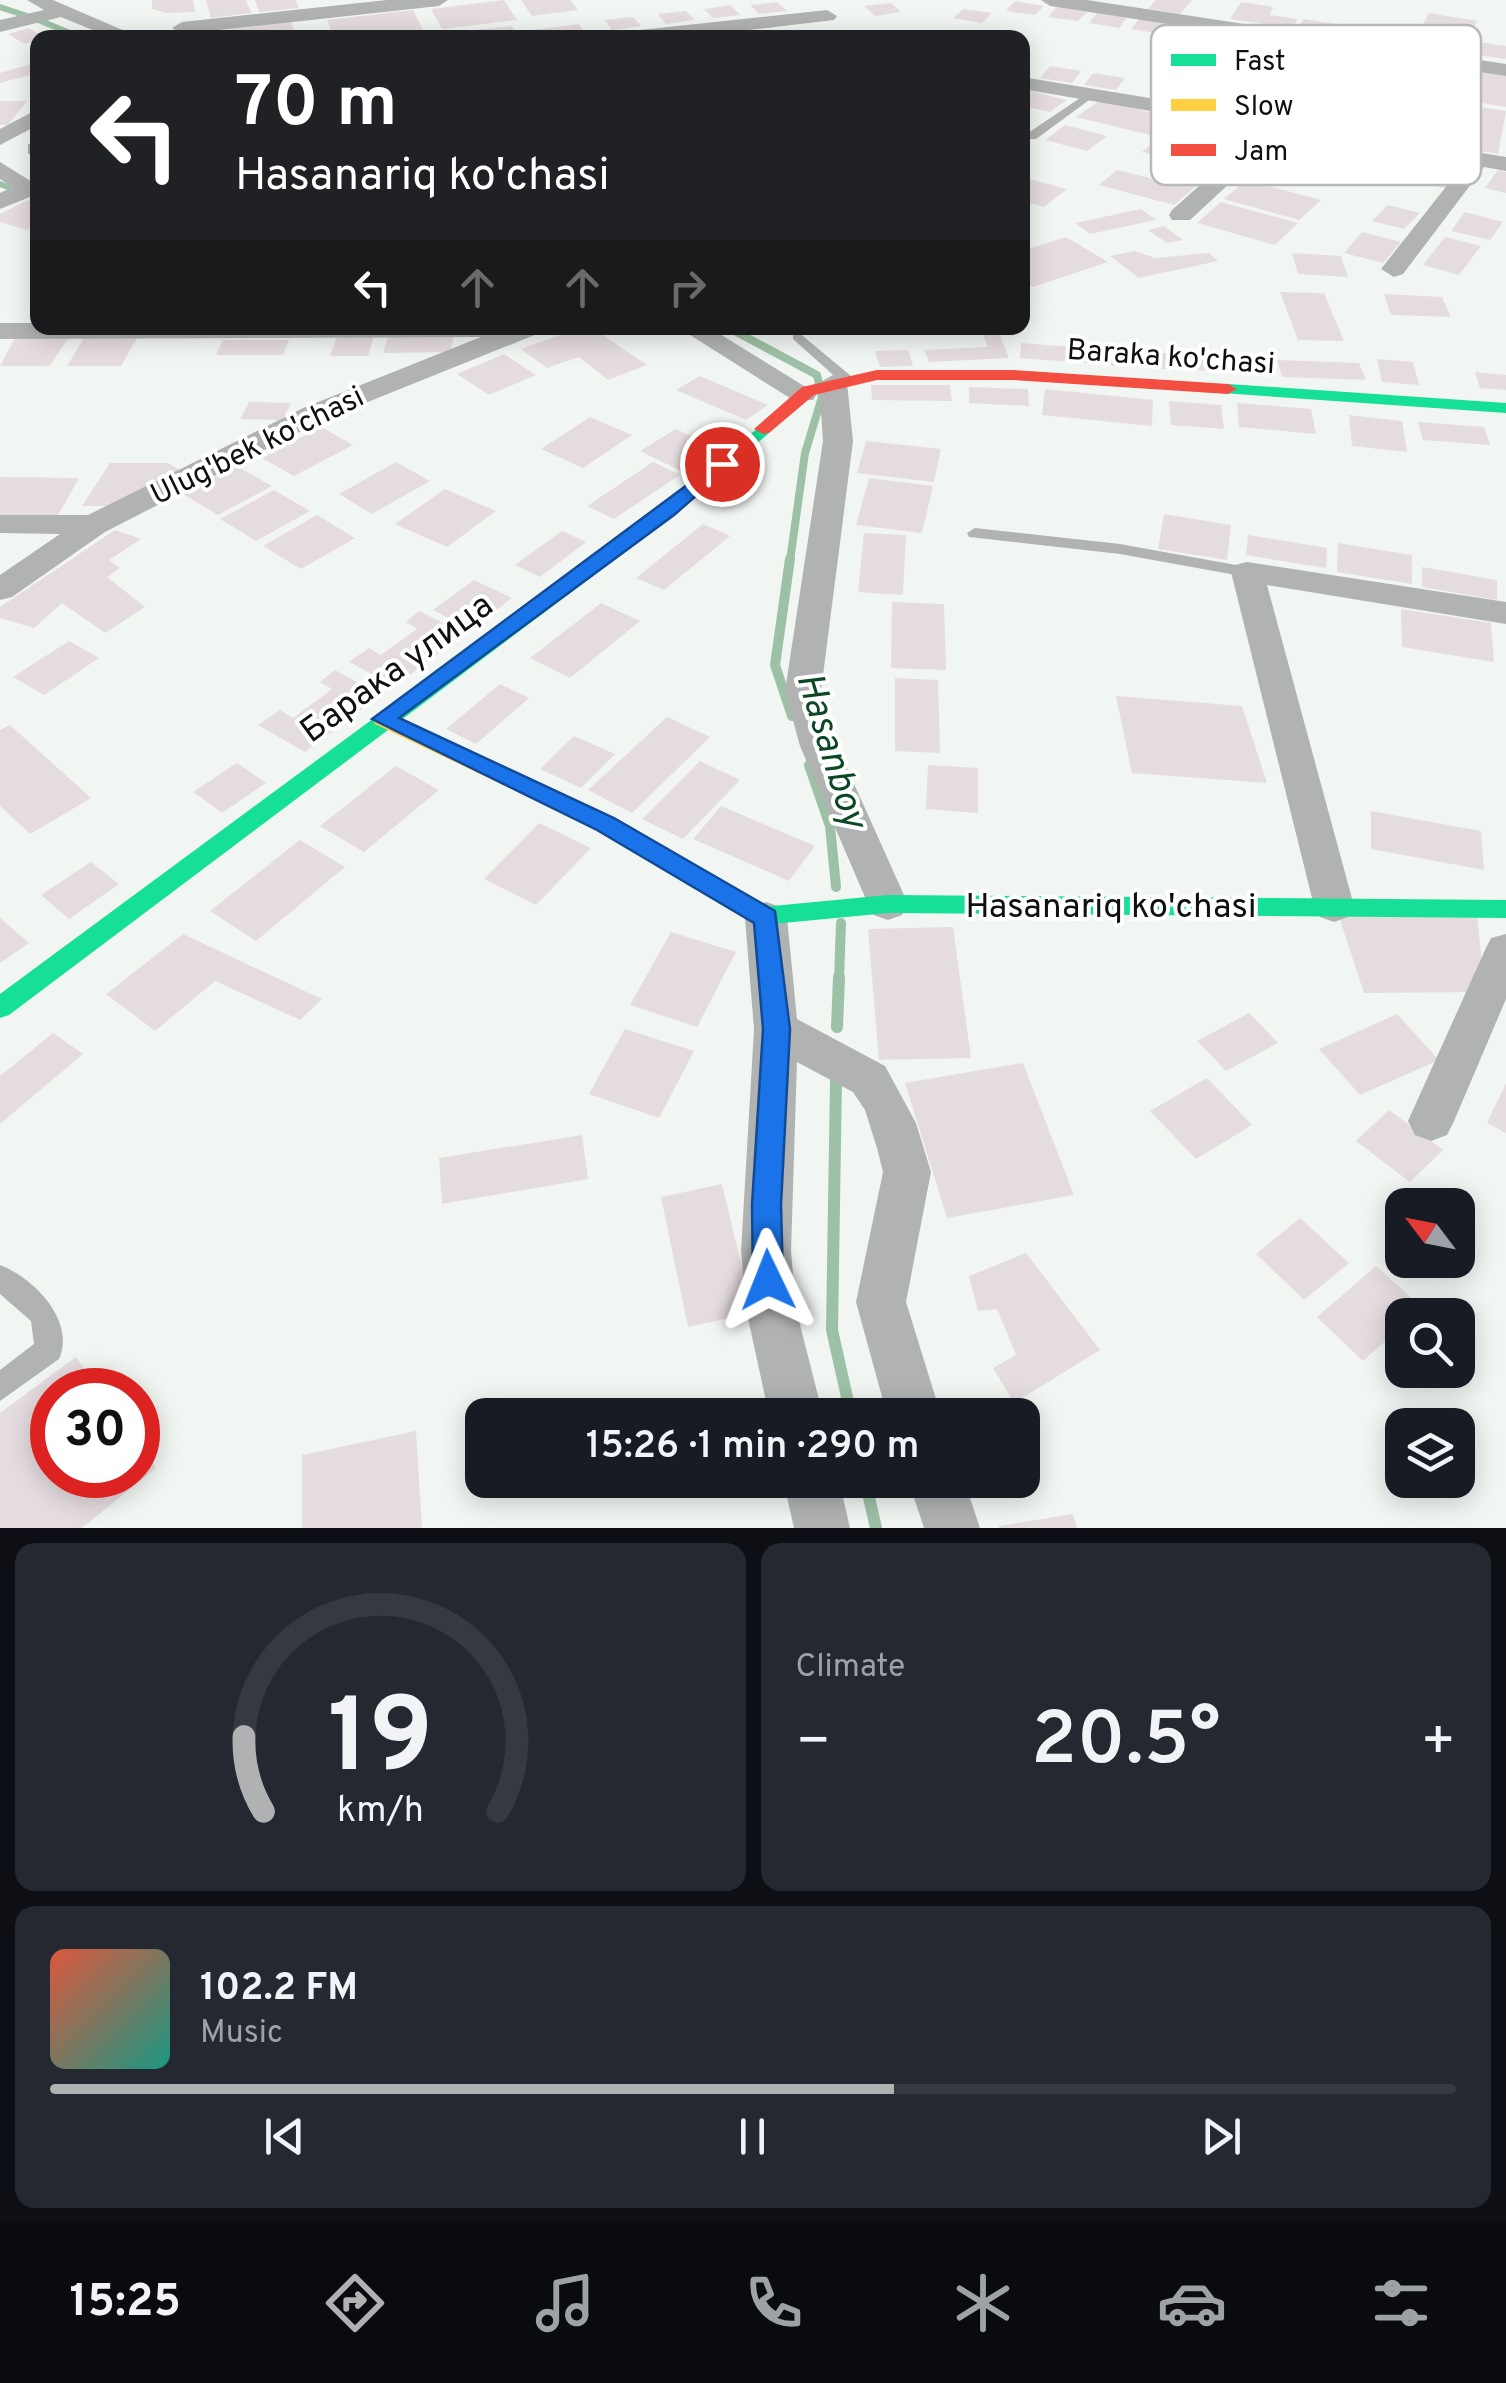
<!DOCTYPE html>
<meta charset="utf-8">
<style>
body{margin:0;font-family:Overpass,sans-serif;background:#242831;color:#f1f3f6;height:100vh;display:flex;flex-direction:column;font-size:38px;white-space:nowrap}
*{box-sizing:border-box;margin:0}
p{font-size:32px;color:#9ea1a6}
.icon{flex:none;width:55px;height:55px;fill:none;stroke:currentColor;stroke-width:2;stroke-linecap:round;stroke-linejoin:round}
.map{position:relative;height:1528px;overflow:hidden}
.sheet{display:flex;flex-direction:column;gap:15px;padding:15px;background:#0d0f14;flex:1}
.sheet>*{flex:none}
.banner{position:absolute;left:30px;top:30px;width:1000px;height:305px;border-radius:20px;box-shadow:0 5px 25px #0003;background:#202124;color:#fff;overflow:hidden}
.needle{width:65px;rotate:302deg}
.buttons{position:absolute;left:1385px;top:1188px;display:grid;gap:20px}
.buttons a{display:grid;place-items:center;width:90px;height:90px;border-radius:20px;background:#171b24;box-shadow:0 5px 25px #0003;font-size:50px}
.speed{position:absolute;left:30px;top:1368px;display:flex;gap:20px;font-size:50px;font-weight:700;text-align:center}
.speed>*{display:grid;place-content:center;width:130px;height:130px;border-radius:50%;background:#171b24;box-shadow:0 5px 25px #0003;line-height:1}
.speed .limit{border:15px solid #d22;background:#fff;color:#111}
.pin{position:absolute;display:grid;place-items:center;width:85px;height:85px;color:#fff;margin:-42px;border:5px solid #fff;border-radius:50%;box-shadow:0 2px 10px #0007}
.me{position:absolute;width:110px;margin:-55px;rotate:358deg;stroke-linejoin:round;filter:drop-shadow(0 0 8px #0008)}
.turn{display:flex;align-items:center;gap:35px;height:210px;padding:0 40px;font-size:45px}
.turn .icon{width:130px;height:130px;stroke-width:2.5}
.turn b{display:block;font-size:70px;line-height:85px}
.lanes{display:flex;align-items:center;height:95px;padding:0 40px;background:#0003;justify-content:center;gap:50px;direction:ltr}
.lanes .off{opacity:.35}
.big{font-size:75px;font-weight:600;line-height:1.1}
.sheet .card{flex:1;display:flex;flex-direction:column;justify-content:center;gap:15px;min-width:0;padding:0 35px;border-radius:20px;background:#242831}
.sheet .dial{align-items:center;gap:0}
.dial svg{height:260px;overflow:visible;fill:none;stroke:#363941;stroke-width:7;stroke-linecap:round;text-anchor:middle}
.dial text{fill:#f1f3f6;stroke:none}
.song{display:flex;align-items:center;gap:30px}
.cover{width:120px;height:120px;border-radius:15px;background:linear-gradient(135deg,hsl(10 70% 55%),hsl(170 70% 35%))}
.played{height:10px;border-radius:5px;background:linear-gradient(90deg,#afb1b2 60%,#363941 60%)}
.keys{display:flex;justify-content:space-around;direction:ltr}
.heat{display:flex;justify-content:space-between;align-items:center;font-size:55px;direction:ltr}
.sheet .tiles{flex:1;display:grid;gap:15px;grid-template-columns:1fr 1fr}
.card:last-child{grid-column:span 2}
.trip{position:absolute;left:465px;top:1398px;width:575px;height:100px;border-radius:20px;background:#171b24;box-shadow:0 5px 25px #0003;font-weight:600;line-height:100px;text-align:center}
.tabs{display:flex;height:160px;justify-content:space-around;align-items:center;background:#090b0e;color:#9ea1a6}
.tabs .icon{width:70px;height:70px}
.tabs .current{color:#afb1b2}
.tabs b{font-size:45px;color:#f1f3f6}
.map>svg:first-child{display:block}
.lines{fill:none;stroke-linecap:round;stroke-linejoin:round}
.stream-far3{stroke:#9dc1a6;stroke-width:6}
.stream-far2{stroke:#9dc1a6;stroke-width:8}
.stream-far1{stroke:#9dc1a6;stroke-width:10}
.stream{stroke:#9dc1a6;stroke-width:12}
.building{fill:#e5dcdf}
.lane{fill:#b1b3b2;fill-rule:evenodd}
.street{fill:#b1b3b2;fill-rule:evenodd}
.fast{fill:#16e098;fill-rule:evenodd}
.slow{fill:#ffcf43;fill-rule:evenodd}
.jam{fill:#f24e42;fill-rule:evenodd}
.route{fill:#1a73e8;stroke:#114b97;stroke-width:2.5}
.labels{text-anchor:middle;stroke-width:8;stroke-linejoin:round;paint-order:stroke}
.far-street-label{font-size:30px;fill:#0f110f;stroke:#fff}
.street-label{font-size:35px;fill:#0f110f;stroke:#fff}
.water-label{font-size:38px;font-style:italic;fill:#0d4824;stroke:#fff}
.key{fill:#fff;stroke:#b7b8b7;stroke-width:2.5}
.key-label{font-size:28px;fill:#0f110f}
</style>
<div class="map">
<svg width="1506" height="1528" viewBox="0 0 1506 1528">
<rect width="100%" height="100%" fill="#f2f6f3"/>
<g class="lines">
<g class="stream-far3">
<polyline points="0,7 30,17"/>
<polyline points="36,19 82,38"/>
<polyline points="0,184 8,187"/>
</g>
<polyline class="stream-far2" points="729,328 817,375 822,397 805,453 790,561"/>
<g class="stream-far1">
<polyline points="790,559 775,665 792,716"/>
<polyline points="809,765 830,826 836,887"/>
<polyline points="839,980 841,923"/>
</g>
<g class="stream">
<polyline points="837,1027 839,977"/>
<polyline points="836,1081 832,1330 851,1415"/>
<polyline points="865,1480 876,1528"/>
</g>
</g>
<g class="building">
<polygon points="152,0 193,0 195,12 166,13 152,9"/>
<polygon points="206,0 246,0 251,13 211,18"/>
<polygon points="255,0 296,0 299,8 259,12"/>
<polygon points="504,0 517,20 442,29 431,9"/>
<polygon points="521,0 570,0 578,10 532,16"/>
<polygon points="1156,0 1192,0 1180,14 1148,9"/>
<polygon points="1015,1 1044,6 1035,15 1006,11"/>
<polygon points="777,2 787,11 759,14 750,5"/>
<polygon points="1241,2 1273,7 1270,15 1298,19 1292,28 1230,19"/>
<polygon points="891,3 901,12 875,16 864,6"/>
<polygon points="731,5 740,15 713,18 704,9"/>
<polygon points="1057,7 1087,12 1078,21 1048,17"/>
<polygon points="963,9 992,13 982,23 953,18"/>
<polygon points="413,10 427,38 334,38 327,20"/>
<polygon points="686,11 695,20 666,24 658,14"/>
<polygon points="1097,13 1127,18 1119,28 1089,23"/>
<polygon points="1429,13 1477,21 1470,35 1421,27"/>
<polygon points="633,17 641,26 612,30 605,20"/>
<polygon points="1139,19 1169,24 1161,34 1131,29"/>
<polygon points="1303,19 1351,26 1347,35 1298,28"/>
<polygon points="291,22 297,38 219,38 217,31"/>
<polygon points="579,24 588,38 536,38 532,30"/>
<polygon points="512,26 520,38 433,38 432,35"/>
<polygon points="29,28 44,38 24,44 8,34"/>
<polygon points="1465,40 1506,46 1506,59 1462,53"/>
<polygon points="38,62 38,73 0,83 0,73"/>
<polygon points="1444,64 1506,73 1506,107 1432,95"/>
<polygon points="1050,66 1081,71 1072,83 1040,78"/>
<polygon points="1093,73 1125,78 1116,90 1084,85"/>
<polygon points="1031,91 1067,100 1050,112 1022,106 1022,97"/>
<polygon points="1420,98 1506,111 1498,154 1404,138"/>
<polygon points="1101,100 1169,117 1150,135 1076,117"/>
<polygon points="0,101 27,101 8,125 0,125"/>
<polygon points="1065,125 1107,136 1087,151 1045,140"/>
<polygon points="1161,136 1232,154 1214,170 1142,152"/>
<polygon points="1421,156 1464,165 1449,189 1405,180"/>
<polygon points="1176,165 1211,173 1174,205 1099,185 1117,170 1179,185 1160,179"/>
<polygon points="1498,170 1506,172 1506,193 1485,188"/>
<polygon points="1026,178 1067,189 1044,207 1022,201"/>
<polygon points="1246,180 1321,200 1299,220 1224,199"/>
<polygon points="38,195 38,224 26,230 0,222 0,214"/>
<polygon points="1221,202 1298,223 1275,245 1197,223"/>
<polygon points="1388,205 1420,213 1404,229 1372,221"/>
<polygon points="1141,209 1156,220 1090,234 1075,223"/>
<polygon points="1465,212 1503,222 1490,240 1451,231"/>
<polygon points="1164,226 1183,240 1167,243 1148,230"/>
<polygon points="1362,232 1401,242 1383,263 1344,253"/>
<polygon points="1066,237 1108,262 1033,287 1022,280 1022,251"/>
<polygon points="1445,237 1481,246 1459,275 1423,265"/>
<polygon points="1135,251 1155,258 1209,253 1218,261 1139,278 1110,256"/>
<polygon points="1292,253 1341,256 1348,277 1298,274"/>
<polygon points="1280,292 1324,293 1344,341 1298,340"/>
<polygon points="1384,294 1442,297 1451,317 1391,315"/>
<polygon points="579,328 592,328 647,365 608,380 579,357 547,368 521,349"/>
<polygon points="980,328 997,328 1009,358 929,362 924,350 988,347"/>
<polygon points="337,336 374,336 368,356 330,356"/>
<polygon points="454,336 450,352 383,353 388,337"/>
<polygon points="15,338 68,338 50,366 0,366"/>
<polygon points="84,338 137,338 121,366 67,366"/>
<polygon points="223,340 289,340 283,355 216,355"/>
<polygon points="1021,343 1098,349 1099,364 1020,358"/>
<polygon points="1103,349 1181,354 1183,370 1104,365"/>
<polygon points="908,350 913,366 880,367 875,351"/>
<polygon points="504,354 536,375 489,395 457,374"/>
<polygon points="1190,354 1269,359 1272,375 1192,370"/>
<polygon points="1377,359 1413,362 1419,385 1382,382"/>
<polygon points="1277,360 1359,363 1366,380 1282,377"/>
<polygon points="1475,372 1506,375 1506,390 1480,388"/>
<polygon points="700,376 768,405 746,420 676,390"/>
<polygon points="871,385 950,385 952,401 872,400"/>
<polygon points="969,387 1028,389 1029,406 969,403"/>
<polygon points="1045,389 1153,400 1152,426 1042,415"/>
<polygon points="1169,401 1221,405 1224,429 1171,425"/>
<polygon points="249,402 291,403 282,420 240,419"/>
<polygon points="1237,403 1311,409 1316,434 1239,427"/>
<polygon points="1349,415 1402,421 1407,452 1352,446"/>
<polygon points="590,417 632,435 583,468 541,449"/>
<polygon points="1418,422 1484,427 1490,445 1423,440"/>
<polygon points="321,427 353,445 294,476 262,458"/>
<polygon points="676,429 717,448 681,471 640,451"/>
<polygon points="866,441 941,449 934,482 857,473"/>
<polygon points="396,462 430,481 372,514 339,494"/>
<polygon points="653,462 680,475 614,519 587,506"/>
<polygon points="110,463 168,463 181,471 109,506 82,506"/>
<polygon points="236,466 272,486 218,515 183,494"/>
<polygon points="0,477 79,478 57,517 0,515"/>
<polygon points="869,478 933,486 922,533 856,525"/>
<polygon points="445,489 496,511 447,547 395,524"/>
<polygon points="274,490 310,511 256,541 220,519"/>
<polygon points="1164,514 1231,525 1227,560 1158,549"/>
<polygon points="317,515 355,538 301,569 263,546"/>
<polygon points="703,524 730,536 664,590 636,578"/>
<polygon points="115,530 141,539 109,560 120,568 107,577 145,607 105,633 62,603 34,628 0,618 0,607"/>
<polygon points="562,531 586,542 540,577 515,565"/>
<polygon points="864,533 906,535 903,595 858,592"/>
<polygon points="1248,535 1327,548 1326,568 1246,555"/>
<polygon points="1338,543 1412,555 1412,584 1337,572"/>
<polygon points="1422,567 1497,580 1497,600 1422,587"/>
<polygon points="474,580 512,598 471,630 433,610"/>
<polygon points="892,602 944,604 946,670 891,668"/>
<polygon points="601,603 640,621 570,678 530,658"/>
<polygon points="1401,609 1491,623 1494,662 1402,647"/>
<polygon points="419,611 465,634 395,686 349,662 369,648 381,655 417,629 406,622"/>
<polygon points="69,641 99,658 44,695 13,677"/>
<polygon points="335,670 381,695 305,752 258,725 280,710 293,718 332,689 320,682"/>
<polygon points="895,678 938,680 940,753 895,751"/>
<polygon points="500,684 529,698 476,744 446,729"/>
<polygon points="1116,696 1242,706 1267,783 1132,773"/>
<polygon points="667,717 710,737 632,813 588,790"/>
<polygon points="10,725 91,798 30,834 0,806 0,730"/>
<polygon points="574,736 615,754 581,788 540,769"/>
<polygon points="700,761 740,780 683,839 642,819"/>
<polygon points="237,763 266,783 222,813 193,792"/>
<polygon points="928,765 978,768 978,813 926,809"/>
<polygon points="396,766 439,790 364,852 320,826"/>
<polygon points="721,806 815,846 789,881 693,839"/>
<polygon points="1371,811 1481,831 1484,870 1371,849"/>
<polygon points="539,823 591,848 536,905 484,879"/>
<polygon points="300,840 345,867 256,941 210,911"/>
<polygon points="91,862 119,884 69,919 41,895"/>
<polygon points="1338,914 1477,915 1485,992 1364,993"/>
<polygon points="0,918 29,943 0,963"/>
<polygon points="953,927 971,1058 879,1060 868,929"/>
<polygon points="671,932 736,952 697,1027 630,1005"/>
<polygon points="183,934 322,999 300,1020 215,981 155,1031 106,994"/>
<polygon points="1249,1013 1278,1043 1226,1071 1197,1041"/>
<polygon points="1397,1014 1439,1060 1360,1095 1319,1049"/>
<polygon points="625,1029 694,1051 659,1118 589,1094"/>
<polygon points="53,1033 83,1054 0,1124 0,1076"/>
<polygon points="1023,1063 1074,1195 947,1218 905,1083"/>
<polygon points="1207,1078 1252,1125 1196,1159 1150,1111"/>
<polygon points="1506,1083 1506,1133 1487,1123"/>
<polygon points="1389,1110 1443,1150 1410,1182 1356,1141"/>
<polygon points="582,1135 588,1179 442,1204 439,1158"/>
<polygon points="722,1184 753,1313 688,1327 661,1197"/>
<polygon points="1300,1218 1349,1263 1304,1300 1256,1254"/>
<polygon points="1026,1253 1100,1350 1014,1403 993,1368 1016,1355 997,1309 978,1311 969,1276"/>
<polygon points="1376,1266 1423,1308 1415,1315 1402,1315 1402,1326 1363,1361 1317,1317"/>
<polygon points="76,1357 100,1390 52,1390 52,1475 138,1475 138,1442 156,1468 82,1528 0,1528 0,1413"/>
<polygon points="416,1431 422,1528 302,1528 302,1455"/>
<polygon points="1073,1514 1077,1528 999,1528 999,1526"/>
</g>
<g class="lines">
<g class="lane">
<polygon points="1092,90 1098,93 1096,95 1036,139 1028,139 1028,133"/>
<polygon points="798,332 851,376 851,382 841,382 793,339 793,333"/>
<polygon points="975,528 1120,544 1247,567 1256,572 1247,577 1120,554 969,537 967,533"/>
<path d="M 0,1265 C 34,1278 76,1321 59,1359 L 0,1401 L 0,1370 L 34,1344 L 31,1321 L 0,1294 Z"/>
</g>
<g class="street">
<polygon points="27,0 53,0 141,38 112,38 61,17 0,32 0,20 44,10"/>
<polygon points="387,0 448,0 439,6 182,34 172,28 182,22"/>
<polygon points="1041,0 1087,0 1506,64 1506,76 1050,6"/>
<polygon points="827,10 837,16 834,20 681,38 611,38 621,32"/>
<polygon points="1022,77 1506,157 1506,171 1484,167 1403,274 1394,277 1381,269 1464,164 1284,133 1190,220 1172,220 1169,215 1172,210 1262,130 1022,89"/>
<polygon points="38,109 38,125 0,145 0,129"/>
<polygon points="38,141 38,155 28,154 28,144"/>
<polygon points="0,162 37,185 30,197 0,209 0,193 12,187 0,179"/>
<polygon points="0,323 38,323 38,328 541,328 537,334 323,420 105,532 12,597 0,600 0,575 60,534 0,533 0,515 88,515 303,408 481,337 0,339"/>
<polygon points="679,328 710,328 817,394 813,400 793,400"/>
<polygon points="833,375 847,383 853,441 821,691 837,746 908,904 902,915 888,920 874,915 868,904 800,746 785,691 823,441 819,383"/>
<polygon points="1247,562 1506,602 1506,624 1267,585 1354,906 1348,917 1334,922 1320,917 1314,906 1231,572 1235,565"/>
<polygon points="766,902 781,907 787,918 797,1019 885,1066 916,1123 931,1172 906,1302 941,1415 887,1415 856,1302 883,1172 877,1148 865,1110 853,1092 797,1062 791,1251 796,1309 823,1415 769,1415 746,1309 741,1251 754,1029 745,918 751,907"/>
<polygon points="1506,934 1506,999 1454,1121 1447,1135 1431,1141 1415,1135 1408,1121 1485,950 1491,938"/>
<polygon points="783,1480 839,1480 850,1528 794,1528"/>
<polygon points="908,1480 964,1480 980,1528 924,1528"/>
</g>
<g class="fast">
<polygon points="1228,384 1506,403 1506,413 1222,393 1219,389"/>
<polygon points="763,424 772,429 769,433 674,515 9,1015 0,1018 0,994 660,507"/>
<polygon points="888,895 1506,900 1506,918 888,913 762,925 753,923 750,916 753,909 762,907"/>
</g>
<polygon class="slow" points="383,712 614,818 771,909 774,916 771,923 753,923 598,830 375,724 372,719"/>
<polygon class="jam" points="877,370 1013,370 1228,384 1237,389 1228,394 1013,380 877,380 814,395 769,433 763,434 754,429 802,387"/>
</g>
<polygon class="route" points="722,459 731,464 728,468 674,515 399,718 614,818 775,911 790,1029 781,1205 783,1280 779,1290 768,1294 758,1290 753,1280 752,1205 763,1029 754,923 597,830 372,719"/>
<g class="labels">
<g class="far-street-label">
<text transform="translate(1171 356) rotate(4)" y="10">Baraka ko'chasi</text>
<text transform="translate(257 445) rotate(-26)" y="10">Ulug'bek ko'chasi</text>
</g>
<g class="street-label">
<text transform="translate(396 667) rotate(-36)" y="12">Барака улица</text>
<text x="1111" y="917">Hasanariq ko'chasi</text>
</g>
<g class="water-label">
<text transform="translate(833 750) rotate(73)" y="13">Hasanboy</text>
</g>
</g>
<rect x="1151" y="25" width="330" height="160" rx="15" class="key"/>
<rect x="1171" y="54" width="45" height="12" fill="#16e098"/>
<rect x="1171" y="99" width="45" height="12" fill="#ffcf43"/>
<rect x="1171" y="144" width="45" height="12" fill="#f24e42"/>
<g class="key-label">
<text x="1234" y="70">Fast</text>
<text x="1234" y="115">Slow</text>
<text x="1234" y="160">Jam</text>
</g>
</svg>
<div class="buttons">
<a><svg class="needle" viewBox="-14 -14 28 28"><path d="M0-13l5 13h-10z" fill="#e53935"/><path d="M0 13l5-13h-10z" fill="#9ea1a6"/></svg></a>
<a><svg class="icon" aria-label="search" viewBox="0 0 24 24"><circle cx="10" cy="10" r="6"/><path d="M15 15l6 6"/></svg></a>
<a><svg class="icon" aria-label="layers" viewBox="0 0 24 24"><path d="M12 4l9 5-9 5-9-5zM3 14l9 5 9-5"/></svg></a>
</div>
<div class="speed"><div class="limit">30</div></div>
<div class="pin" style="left:722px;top:464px;background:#d93025"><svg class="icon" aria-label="arrive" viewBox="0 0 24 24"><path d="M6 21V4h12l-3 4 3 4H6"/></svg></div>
<svg class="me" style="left:768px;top:1280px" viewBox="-20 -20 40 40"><path d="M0-17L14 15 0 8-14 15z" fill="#1a73e8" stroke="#fff" stroke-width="4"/></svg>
<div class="trip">15:26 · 1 min · 290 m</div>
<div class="banner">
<div class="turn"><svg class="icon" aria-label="left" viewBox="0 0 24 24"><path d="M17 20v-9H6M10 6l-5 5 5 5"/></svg><div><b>70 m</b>Hasanariq ko'chasi</div></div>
<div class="lanes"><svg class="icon" aria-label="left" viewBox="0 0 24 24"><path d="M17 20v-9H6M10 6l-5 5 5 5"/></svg><svg class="icon off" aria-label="ahead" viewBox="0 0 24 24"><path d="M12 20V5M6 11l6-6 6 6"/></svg><svg class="icon off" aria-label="ahead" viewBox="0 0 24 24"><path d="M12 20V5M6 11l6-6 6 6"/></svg><svg class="icon off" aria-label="right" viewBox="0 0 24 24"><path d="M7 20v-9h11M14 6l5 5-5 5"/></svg></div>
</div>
</div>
<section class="sheet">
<div class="tiles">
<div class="card dial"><svg viewBox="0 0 100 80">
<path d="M14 69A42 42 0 1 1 86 69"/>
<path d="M14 69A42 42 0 0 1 8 46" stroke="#afb1b2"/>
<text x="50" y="56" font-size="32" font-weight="700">19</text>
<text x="50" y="72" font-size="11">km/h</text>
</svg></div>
<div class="card"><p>Climate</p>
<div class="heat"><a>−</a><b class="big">20.5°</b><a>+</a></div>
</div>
<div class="card">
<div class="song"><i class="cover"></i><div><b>102.2 FM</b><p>Music</p></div></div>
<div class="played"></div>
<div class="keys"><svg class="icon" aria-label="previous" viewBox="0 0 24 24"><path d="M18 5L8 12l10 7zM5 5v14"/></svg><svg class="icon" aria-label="pause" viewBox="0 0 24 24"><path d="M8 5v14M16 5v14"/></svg><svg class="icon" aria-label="next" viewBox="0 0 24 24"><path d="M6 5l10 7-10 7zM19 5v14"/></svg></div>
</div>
</div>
</section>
<nav class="tabs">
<b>15:25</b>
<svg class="icon current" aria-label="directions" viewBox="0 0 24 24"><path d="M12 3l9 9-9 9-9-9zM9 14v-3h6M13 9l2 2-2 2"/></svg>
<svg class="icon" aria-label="music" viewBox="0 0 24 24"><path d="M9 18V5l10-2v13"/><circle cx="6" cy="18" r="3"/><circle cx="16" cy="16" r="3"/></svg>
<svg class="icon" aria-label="phone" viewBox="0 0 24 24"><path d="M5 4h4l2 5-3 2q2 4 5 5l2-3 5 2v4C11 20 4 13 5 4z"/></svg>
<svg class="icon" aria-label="climate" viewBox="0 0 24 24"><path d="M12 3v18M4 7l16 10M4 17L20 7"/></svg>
<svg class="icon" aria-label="car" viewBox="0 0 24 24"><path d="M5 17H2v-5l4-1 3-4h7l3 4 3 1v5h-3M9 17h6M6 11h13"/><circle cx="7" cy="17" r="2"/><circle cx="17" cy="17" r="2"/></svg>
<svg class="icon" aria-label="filters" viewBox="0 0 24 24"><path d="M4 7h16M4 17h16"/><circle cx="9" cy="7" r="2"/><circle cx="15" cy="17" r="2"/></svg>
</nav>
